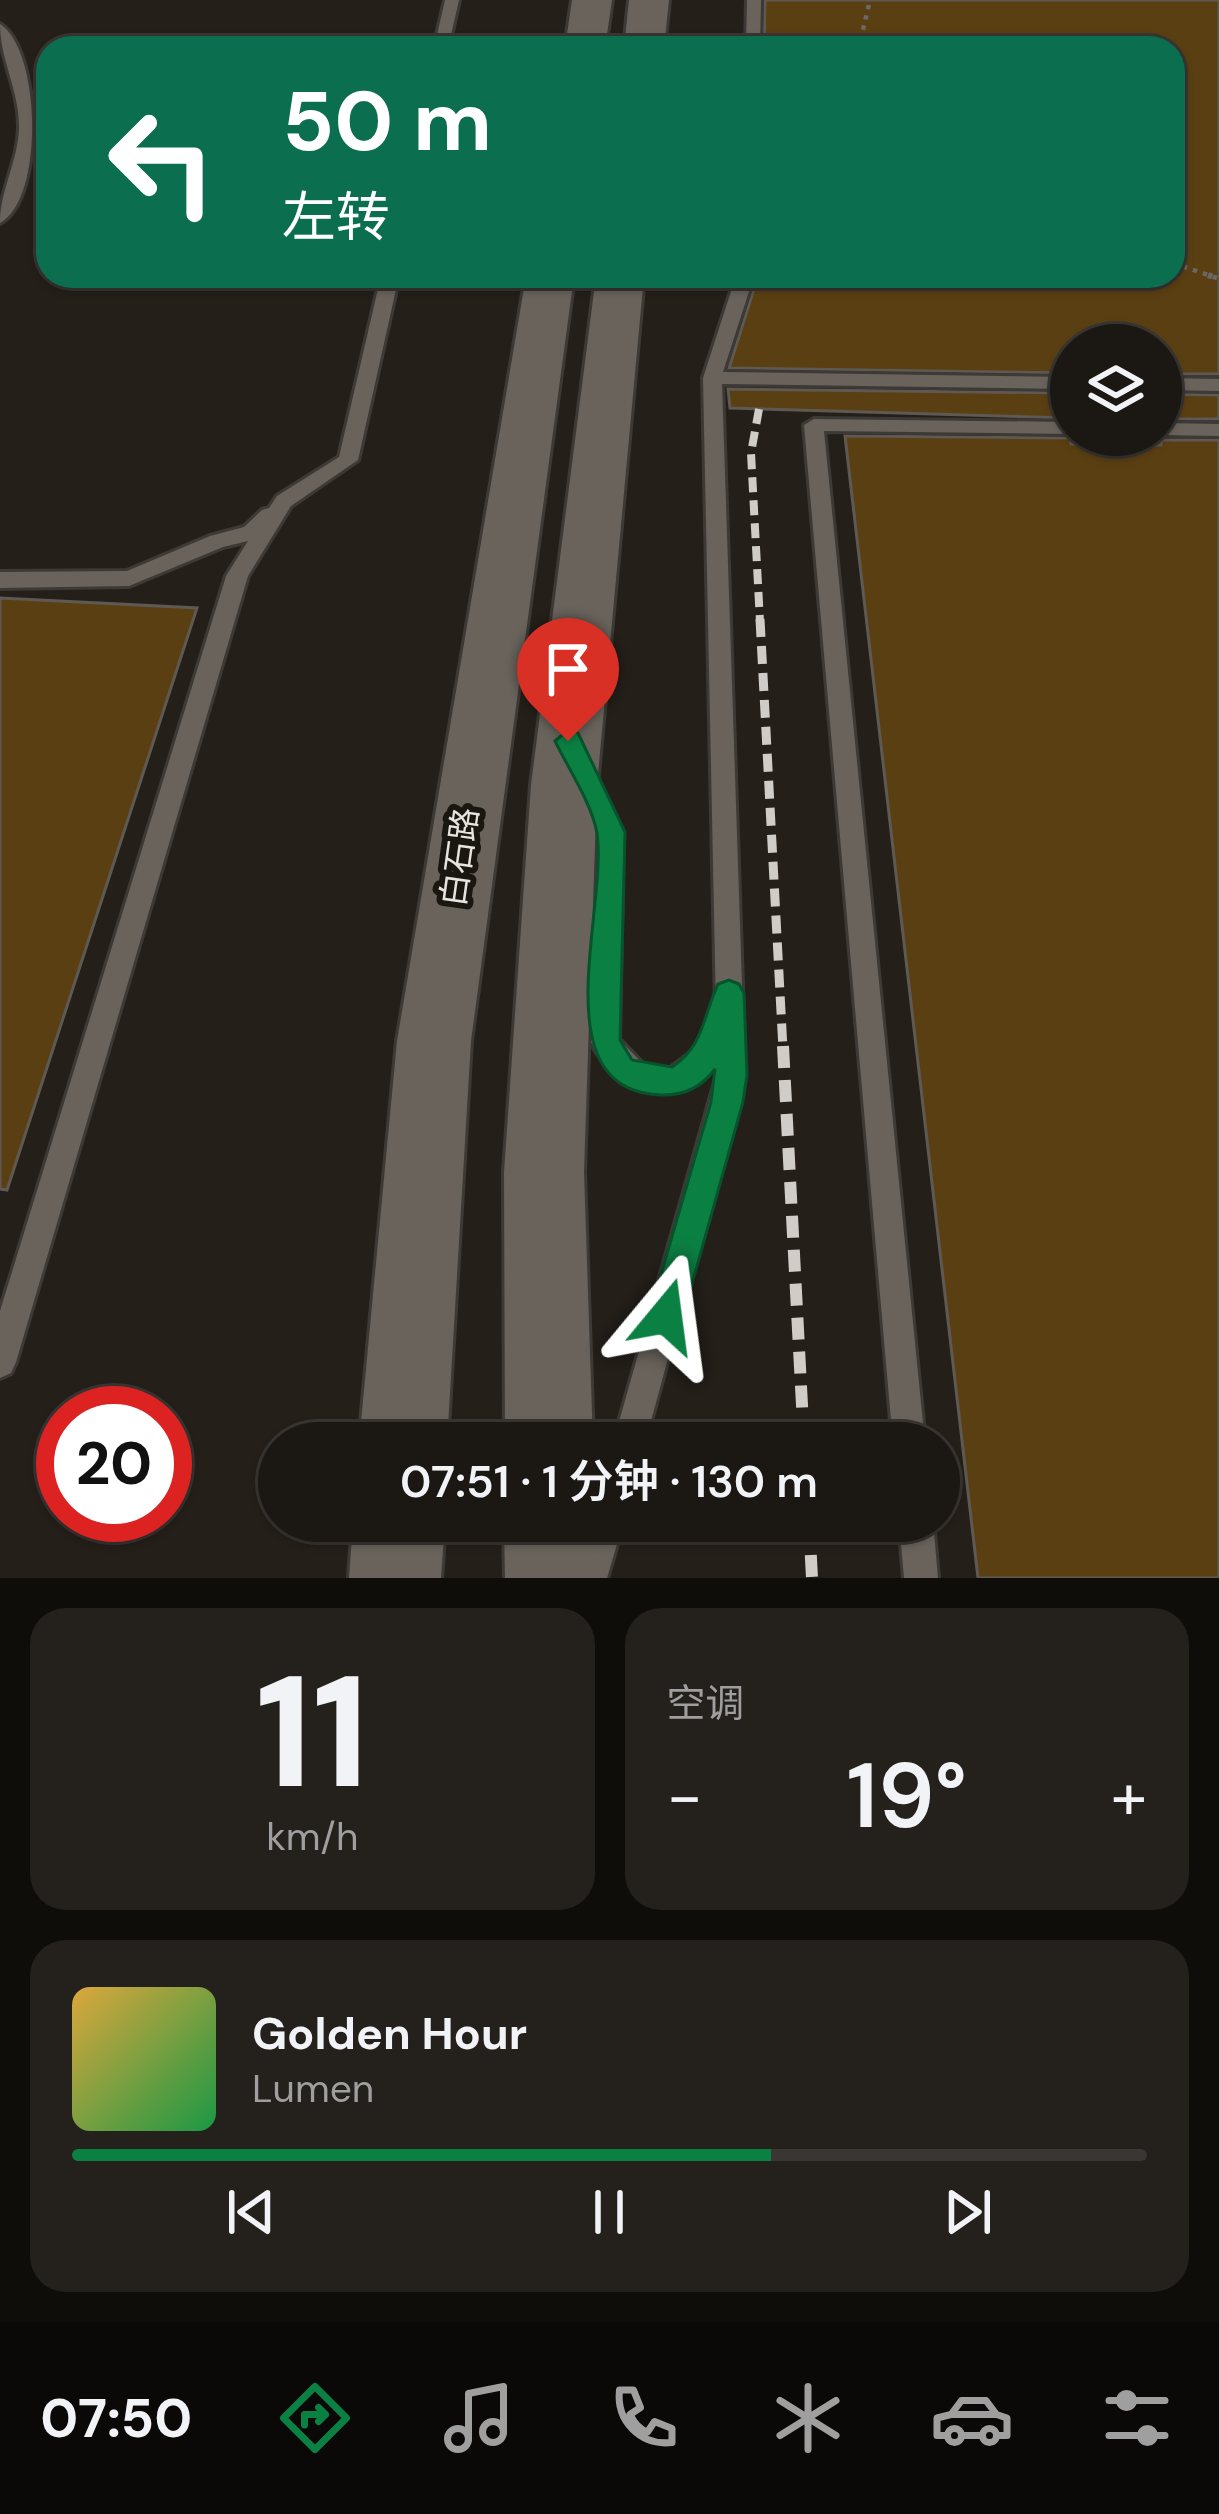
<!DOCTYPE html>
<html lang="zh">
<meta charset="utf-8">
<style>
body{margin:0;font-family:"DM Sans","Noto Sans SC",sans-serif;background:#24201c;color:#f1f3f6;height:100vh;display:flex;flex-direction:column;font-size:45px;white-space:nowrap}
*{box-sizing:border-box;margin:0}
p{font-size:39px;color:#a09fa0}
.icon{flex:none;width:66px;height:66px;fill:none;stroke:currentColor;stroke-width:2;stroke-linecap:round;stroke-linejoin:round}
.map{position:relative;height:1578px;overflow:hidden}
.details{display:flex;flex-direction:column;gap:30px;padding:30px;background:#0f0d0a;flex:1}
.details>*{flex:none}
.guide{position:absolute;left:36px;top:36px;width:1149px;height:252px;border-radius:36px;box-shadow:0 3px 9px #0004,0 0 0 3px #393633;background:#0b6e4f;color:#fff;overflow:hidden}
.fabs{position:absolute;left:1050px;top:324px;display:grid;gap:24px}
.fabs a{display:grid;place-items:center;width:132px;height:132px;border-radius:50%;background:#1b1713;box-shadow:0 3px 9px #0004,0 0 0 3px #393633;font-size:60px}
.speed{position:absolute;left:36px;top:1386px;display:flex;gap:24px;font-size:60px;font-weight:700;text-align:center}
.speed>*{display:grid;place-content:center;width:156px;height:156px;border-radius:50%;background:#1b1713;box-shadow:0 3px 9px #0004,0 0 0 3px #393633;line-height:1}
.speed .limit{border:18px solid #d22;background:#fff;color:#111}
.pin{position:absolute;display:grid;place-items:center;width:102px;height:102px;color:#fff;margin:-123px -51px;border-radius:50% 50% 50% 0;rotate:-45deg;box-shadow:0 0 12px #0007}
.pin .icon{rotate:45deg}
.me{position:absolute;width:132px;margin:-66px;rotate:16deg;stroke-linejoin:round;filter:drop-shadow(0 0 9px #0008)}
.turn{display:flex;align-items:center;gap:42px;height:252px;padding:0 48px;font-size:54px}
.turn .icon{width:156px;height:156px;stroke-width:2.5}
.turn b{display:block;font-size:84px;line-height:102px}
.big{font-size:90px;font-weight:600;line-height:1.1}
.details .widget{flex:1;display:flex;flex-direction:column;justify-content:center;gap:18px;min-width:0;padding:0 42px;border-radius:36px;background:#24201c}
.details .dial{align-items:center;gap:0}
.dial b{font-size:156px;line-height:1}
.song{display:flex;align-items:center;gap:36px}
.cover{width:144px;height:144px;border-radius:18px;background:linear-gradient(135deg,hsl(40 70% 55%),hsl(140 70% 35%))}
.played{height:12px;border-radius:6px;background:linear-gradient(90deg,#0b8043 65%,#393633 65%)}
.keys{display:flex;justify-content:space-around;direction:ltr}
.heat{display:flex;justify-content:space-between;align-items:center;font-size:66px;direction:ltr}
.details .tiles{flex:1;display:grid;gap:30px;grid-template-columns:1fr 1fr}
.widget:last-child{grid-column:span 2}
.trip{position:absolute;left:258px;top:1422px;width:702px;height:120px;border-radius:60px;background:#1b1713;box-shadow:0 3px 9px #0004,0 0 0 3px #393633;font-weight:600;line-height:120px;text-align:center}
.dock{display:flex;height:192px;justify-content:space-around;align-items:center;background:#0b0908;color:#a09fa0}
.dock .icon{width:84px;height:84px}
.dock .active{color:#0b8043}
.dock b{font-size:54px;color:#f1f3f6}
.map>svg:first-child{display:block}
.building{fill:#5a3f12;stroke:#5e5952;stroke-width:3}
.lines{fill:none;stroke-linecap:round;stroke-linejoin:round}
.lane-casing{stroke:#3d3935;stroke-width:6}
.secondary-casing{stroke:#3d3935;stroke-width:6}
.path-far1{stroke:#6b6762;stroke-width:4.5;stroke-dasharray:4.5 6;stroke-linecap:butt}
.path{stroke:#6b6762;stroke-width:6;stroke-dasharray:4.5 8;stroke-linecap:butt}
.lane{fill:#69635c;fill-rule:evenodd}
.secondary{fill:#69635c;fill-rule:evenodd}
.rail-far2{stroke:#d0cdc9;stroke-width:8;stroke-dasharray:15 8;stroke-linecap:butt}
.rail-far1{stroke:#d0cdc9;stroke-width:9;stroke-dasharray:18 9;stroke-linecap:butt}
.rail{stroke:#d0cdc9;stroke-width:12;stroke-dasharray:22 12;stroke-linecap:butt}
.route{fill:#0b8043;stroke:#07532c;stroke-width:3}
.labels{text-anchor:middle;stroke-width:12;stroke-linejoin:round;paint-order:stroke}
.street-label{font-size:33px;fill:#e7e4e0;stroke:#1a1610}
</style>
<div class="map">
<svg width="1219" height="1578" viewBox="0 0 1219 1578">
<rect width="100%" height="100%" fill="#241f19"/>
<g class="building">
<polygon points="765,0 1219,0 1219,374 1161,374 1161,345 1071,345 1071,373 729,368 758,276 1173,276 1173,48 764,48"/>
<polygon points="728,389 1071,393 1071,418 730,408"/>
<polygon points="1161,394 1219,395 1219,419 1161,419"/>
<polygon points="845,436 1071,438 1071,444 1161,445 1161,440 1219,440 1219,1578 978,1578"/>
<polygon points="0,598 197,608 7,1190 0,1189"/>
</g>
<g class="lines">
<defs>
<g id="lane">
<polygon points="445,0 459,0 448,48 434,48"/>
<polygon points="747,0 761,0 760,48 746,48"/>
<path d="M 0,24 C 41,50 45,199 0,223 C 0,190 18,162 19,128 C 20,92 0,60 0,24 Z"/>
<polygon points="381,276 399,276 358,460 291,506 248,576 16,1362 11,1373 0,1378 0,1311 226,576 248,541 223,547 129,586 0,588 0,572 127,571 210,536 244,527 262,510 269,508 277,496 339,457"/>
<path d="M 736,276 L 754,276 L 723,372 L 1071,377 L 1071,389 L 722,384 L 745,1075 L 645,1443 L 613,1443 L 717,1075 L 717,1060 C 681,1115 617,1095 591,1042 L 599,832 L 572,774 L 576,767 L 592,767 L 623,832 L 619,1039 L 646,1067 L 669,1069 L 692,1052 L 716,1009 L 703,378 Z"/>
<polygon points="1161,378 1219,379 1219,391 1161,390"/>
<polygon points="814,419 1071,422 1071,434 824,431 925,1443 893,1443 804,425"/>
<polygon points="1161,423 1219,424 1219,436 1161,435"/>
<polygon points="590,1521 624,1521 607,1578 573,1578"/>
<polygon points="899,1521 933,1521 938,1578 904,1578"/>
</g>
<g id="secondary">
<polygon points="572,0 612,0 605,48 565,48"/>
<polygon points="629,0 669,0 664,48 624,48"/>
<polygon points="526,276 574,276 471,1041 447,1443 359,1443 397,1041"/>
<polygon points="596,276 644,276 597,785 584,1172 593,1443 505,1443 504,1172 531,785"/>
<polygon points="353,1521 445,1521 441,1578 349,1578"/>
<polygon points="504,1521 596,1521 597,1578 505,1578"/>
</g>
</defs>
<use href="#lane" class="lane-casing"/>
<use href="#secondary" class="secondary-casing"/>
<g class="path-far1">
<polyline points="853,48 862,34 870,0"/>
<polyline points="1173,263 1217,278"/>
</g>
<polyline class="path" points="1208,275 1219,279"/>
<use href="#lane" class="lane"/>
<use href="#secondary" class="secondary"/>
<polyline class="rail-far2" points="759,409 751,453 760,622"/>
<polyline class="rail-far1" points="760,619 783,1049"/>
<g class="rail">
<polyline points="783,1046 804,1443"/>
<polyline points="809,1521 812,1578"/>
</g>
</g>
<path class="route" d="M 568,730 L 578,733 L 625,832 L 620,1040 L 632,1060 L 672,1067 C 704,1046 703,1016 718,984 L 729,980 L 739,984 L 744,993 L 747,1075 L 743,1102 L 683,1316 L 678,1328 L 666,1333 L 654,1328 L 649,1316 L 711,1102 L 715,1069 C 702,1087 683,1096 660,1095 C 541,1090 608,910 597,833 C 592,804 568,768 555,741 Z"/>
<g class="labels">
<g class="street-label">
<text transform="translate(459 857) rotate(-82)" y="12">白石路</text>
</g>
</g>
</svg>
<div class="fabs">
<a><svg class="icon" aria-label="layers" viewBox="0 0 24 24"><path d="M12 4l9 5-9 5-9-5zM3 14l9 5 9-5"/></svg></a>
</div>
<div class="speed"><div class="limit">20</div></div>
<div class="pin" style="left:568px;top:741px;background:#d93025"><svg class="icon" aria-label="arrive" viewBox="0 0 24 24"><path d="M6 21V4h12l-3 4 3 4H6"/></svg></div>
<svg class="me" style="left:666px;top:1316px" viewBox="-20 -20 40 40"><path d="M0-17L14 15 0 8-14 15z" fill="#0b8043" stroke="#fff" stroke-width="4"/></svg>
<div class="trip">07:51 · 1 分钟 · 130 m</div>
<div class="guide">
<div class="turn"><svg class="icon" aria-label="left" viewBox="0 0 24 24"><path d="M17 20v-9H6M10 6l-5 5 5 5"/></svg><div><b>50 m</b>左转</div></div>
</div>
</div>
<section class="details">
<div class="tiles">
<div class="widget dial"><b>11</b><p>km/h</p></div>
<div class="widget"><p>空调</p>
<div class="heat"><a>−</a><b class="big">19°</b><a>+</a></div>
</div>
<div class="widget">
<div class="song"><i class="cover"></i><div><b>Golden Hour</b><p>Lumen</p></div></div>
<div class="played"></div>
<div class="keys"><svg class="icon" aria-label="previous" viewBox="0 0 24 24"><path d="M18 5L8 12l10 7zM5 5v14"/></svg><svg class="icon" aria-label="pause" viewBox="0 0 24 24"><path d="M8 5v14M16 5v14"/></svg><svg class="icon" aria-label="next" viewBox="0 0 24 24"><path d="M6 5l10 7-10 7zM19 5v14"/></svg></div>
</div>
</div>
</section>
<nav class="dock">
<b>07:50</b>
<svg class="icon active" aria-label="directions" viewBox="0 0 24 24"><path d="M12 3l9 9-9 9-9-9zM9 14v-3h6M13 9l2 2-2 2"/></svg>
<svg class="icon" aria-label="music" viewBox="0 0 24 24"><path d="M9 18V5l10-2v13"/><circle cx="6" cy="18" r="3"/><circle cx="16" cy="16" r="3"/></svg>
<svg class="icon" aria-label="phone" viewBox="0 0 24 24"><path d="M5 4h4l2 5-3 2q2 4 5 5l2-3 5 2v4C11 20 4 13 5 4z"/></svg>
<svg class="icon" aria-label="climate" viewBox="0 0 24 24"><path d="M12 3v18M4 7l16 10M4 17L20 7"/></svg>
<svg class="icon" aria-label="car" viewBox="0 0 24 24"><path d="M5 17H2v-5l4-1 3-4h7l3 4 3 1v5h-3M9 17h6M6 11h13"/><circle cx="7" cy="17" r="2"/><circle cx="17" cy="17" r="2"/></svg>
<svg class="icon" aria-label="filters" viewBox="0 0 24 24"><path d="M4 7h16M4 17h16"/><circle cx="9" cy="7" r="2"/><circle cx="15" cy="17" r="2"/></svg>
</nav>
